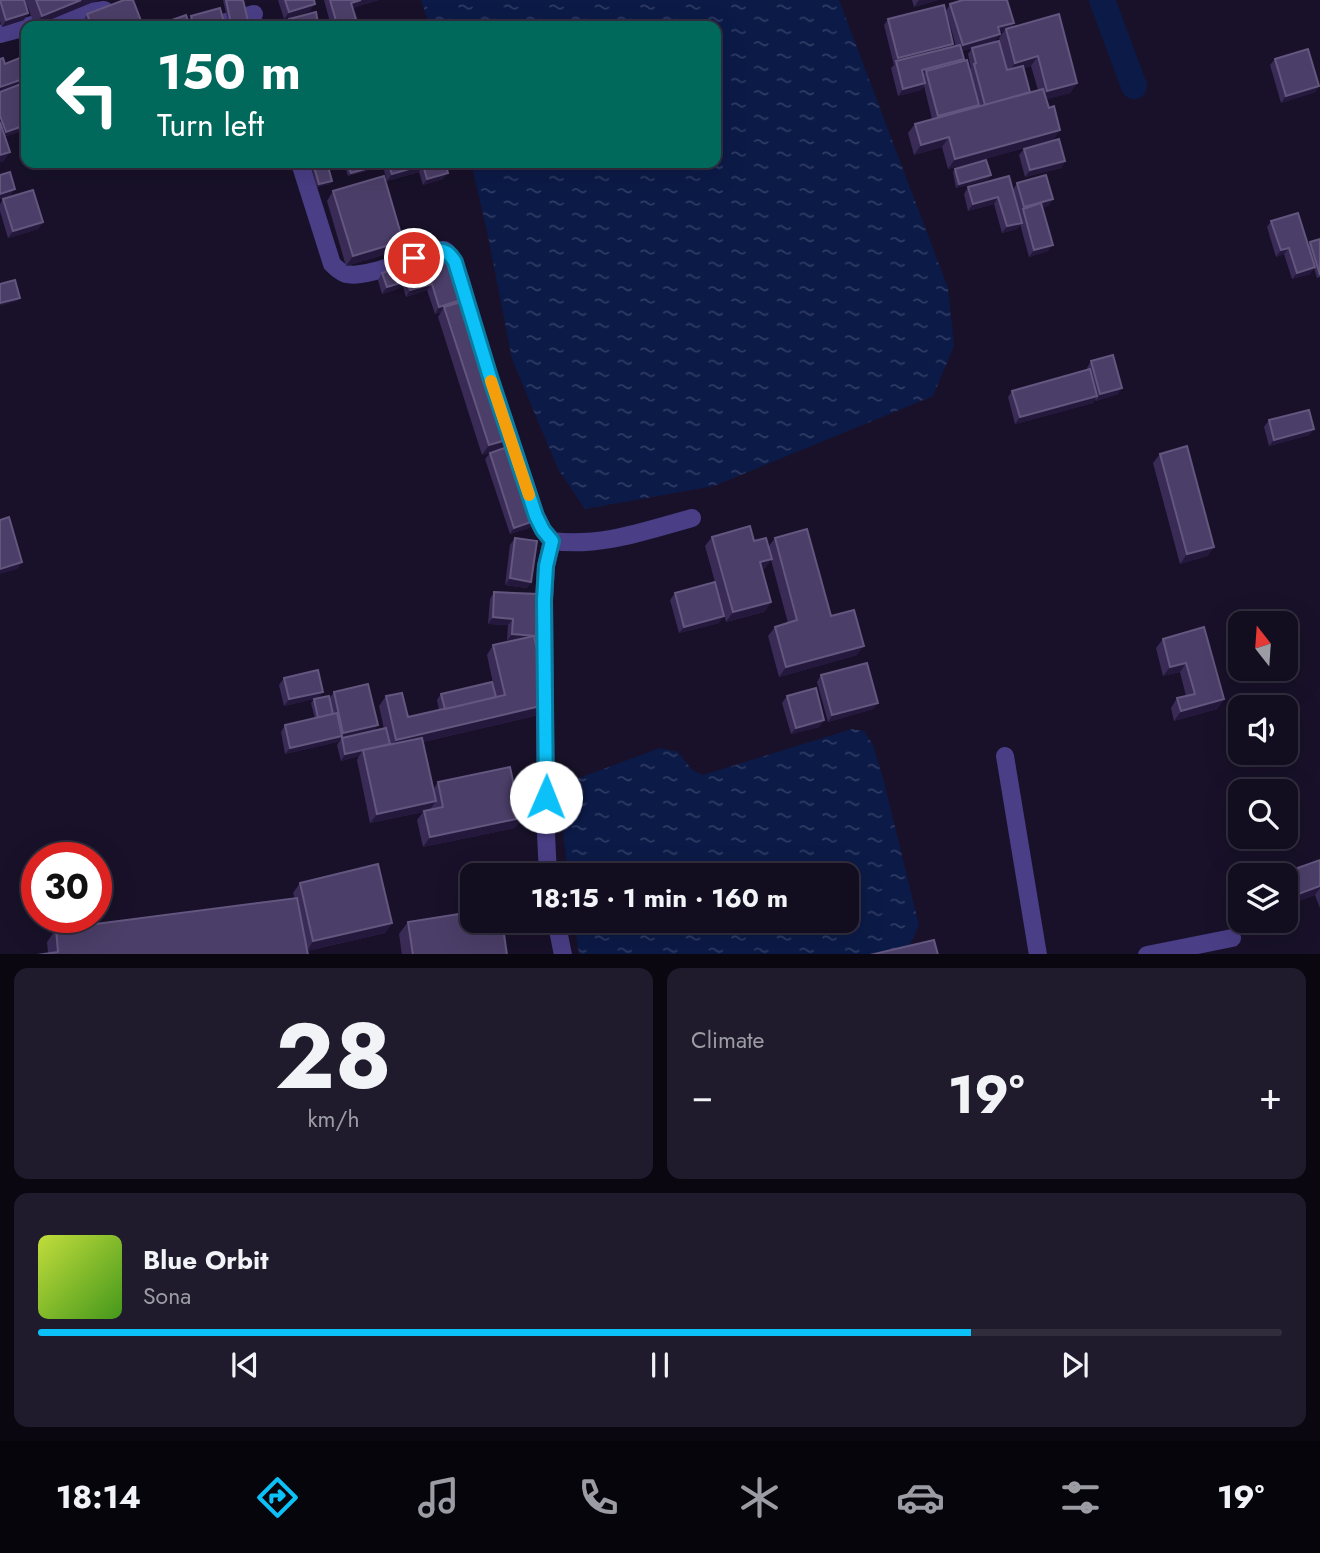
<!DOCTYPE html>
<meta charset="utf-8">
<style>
body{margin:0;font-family:Jost,sans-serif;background:#1f1b2c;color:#f1f3f6;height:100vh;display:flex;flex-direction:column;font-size:26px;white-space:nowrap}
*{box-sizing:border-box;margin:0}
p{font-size:23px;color:#9c9ca4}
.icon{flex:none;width:38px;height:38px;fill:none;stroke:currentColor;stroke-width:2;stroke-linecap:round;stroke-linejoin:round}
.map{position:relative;height:954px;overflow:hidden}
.drawer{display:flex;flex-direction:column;gap:14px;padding:14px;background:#0a0711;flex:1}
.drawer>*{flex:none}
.top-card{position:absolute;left:21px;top:21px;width:700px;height:147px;border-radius:14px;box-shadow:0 7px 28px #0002,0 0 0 2px #312d3d;background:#00695c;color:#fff;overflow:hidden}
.needle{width:46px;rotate:343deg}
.tools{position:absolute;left:1228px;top:611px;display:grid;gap:14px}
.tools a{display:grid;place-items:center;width:70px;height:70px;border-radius:14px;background:#120d1f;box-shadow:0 7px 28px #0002,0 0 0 2px #312d3d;font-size:35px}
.speed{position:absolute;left:21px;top:842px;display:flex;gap:14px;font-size:35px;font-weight:700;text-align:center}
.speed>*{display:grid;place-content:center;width:91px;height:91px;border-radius:50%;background:#120d1f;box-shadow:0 7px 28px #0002,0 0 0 2px #312d3d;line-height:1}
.speed .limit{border:10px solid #d22;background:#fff;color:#111}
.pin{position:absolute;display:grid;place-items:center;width:60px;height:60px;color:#fff;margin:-30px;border:4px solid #fff;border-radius:50%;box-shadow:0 2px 7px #0007}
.me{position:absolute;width:77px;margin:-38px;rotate:1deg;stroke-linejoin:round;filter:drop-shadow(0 0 5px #0008)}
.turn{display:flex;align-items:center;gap:24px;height:147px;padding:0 21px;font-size:32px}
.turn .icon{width:91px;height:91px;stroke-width:2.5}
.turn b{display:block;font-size:49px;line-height:60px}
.big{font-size:52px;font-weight:700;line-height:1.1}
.drawer .tile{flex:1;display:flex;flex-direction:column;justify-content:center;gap:10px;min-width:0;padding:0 24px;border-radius:14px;background:#1f1b2c}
.drawer .dial{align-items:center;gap:0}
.dial b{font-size:91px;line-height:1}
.song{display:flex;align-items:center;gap:21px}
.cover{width:84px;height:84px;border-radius:10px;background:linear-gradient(135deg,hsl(70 70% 55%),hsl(100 70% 35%))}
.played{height:7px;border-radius:4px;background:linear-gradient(90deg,#0cc1f8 75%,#312d3d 75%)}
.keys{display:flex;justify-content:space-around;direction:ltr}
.heat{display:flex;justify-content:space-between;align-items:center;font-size:38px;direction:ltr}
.drawer .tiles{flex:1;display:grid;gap:14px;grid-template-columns:1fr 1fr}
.tile:last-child{grid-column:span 2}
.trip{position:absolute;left:460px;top:863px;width:399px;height:70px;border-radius:14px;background:#120d1f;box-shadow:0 7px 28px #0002,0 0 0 2px #312d3d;font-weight:700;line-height:70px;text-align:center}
.dock{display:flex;height:112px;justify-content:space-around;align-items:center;background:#07050c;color:#9c9ca4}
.dock .icon{width:49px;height:49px}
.dock .active{color:#0cc1f8}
.dock b{font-size:32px;color:#f1f3f6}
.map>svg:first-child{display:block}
.water{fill:url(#water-ripples)}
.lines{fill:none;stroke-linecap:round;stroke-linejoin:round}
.canal{stroke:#0c1a47;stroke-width:26}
.minor{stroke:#4a3e86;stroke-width:18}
.wall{fill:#392b56;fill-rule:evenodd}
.shaded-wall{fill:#24193c}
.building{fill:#4b3e68;stroke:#63567f;stroke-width:2}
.route-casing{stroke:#087da1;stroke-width:18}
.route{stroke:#0cc1f8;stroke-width:12}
.slow{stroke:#f59e0b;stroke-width:12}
</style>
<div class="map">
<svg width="1320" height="955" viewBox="0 0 1320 955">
<defs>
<pattern id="water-ripples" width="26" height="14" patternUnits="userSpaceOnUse" patternTransform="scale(1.75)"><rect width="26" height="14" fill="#0c1a47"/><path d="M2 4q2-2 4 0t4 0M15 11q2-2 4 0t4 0" fill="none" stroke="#2f3b63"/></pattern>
</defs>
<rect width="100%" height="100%" fill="#181129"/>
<g class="water">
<polygon points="421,0 839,0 948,288 954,346 933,396 714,486 585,509 558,469 512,359 487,231 471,163 716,163 716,26 430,26"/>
<polygon points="852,729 864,731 873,745 884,782 919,925 909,947 874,954 579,954 574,921 847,920 847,875 568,875 561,813 564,791 579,778 660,748 678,752 692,770 703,775"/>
</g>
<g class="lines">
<polyline class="canal" points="1102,0 1134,86"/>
<g class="minor">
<polyline points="29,26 60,17 104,10 127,26"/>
<polyline points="213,26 254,14"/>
<polyline points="0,34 26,27"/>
<path d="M 300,163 L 332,264 C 336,268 340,272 346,274 C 369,279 418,254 444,250 C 457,256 467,305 472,321"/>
<path d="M 503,417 L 536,516 L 543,530 L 552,541 C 602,547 644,531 692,518"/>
<polyline points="1005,756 1038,955"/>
<polyline points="548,875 546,834 544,600 546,566 552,541"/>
<polyline points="556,920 563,955"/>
<polyline points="1147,955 1232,938"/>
</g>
</g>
<g class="wall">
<polygon points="0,0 24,20 2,27 0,21"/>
<polygon points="25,0 98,0 35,26"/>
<polygon points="223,0 243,0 245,24 235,26 229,26"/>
<polygon points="278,0 314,0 310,11 284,19"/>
<polygon points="324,0 379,0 352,8 351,25 348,26 331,26"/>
<polygon points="912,0 938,0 914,7"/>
<path d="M 950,4 L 1014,23 L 1011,27 L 1077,83 L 1070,93 L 1046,99 L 1049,108 L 1060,130 L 1053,140 L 948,169 L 942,147 L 914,155 L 908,133 L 915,124 L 932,119 L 924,86 L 921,90 L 898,96 L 891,68 L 894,65 L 884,25 L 888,19 L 953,44 L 952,47 L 956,46 L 946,11 ZM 1004,31 L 999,38 L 1007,70 L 980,46 L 995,41 L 1000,34 L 999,32 ZM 972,48 L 968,54 L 971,68 L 969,70 L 962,61 L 964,59 L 962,51 ZM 1031,66 L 1038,90 L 1030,92 L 1024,68 Z"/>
<polygon points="87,14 143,26 85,26 83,21"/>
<polygon points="191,16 225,26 191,26 189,20"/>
<polygon points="1275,59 1319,86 1315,92 1281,103 1270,65"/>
<polygon points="1024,149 1065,161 1061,168 1025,177 1019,155"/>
<polygon points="222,163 248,163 224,170"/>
<polygon points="310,163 327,163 330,184 317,187"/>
<polygon points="344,163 375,163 376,166 373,169 348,176"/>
<polygon points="382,163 445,163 443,179 423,185 419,172 387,181"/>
<polygon points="955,169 991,175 988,179 956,188 953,172"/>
<polygon points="1017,183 1053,199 1048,206 1042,207 1048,251 1029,257 1020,224 1017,229 1002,233 994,204 968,211 964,194 968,187 1013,190"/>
<polygon points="333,191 403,241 396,251 346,266 327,201"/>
<polygon points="3,199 43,222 38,229 8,238 0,211 0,204"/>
<polygon points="1271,221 1308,245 1310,242 1320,239 1320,277 1317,278 1314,268 1310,274 1292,279 1284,254 1276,257 1267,227"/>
<polygon points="446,253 461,300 460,302 513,438 506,447 482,455 438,317 441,312 435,314 427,290 406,297 403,287 382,294 378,280 382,273"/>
<polygon points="1091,361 1118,394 1096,401 1095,399 1093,403 1015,424 1008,397 1012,391 1087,370 1087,368"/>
<polygon points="1269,420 1314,429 1309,435 1269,446 1264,427"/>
<polygon points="490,453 534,521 529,528 510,534 485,459"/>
<polygon points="1160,454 1214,547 1207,556 1180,564 1153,463"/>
<polygon points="712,537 754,541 769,546 775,538 831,616 857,655 779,677 768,636 775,627 788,623 771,560 765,568 762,569 771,602 764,612 726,622 705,546"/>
<polygon points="515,538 531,582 527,588 505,585 510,545"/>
<polygon points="494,592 536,636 534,638 543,714 423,742 433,790 438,782 521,818 515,828 423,847 417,820 423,812 370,823 357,760 359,756 341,761 337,745 341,739 339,740 337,742 285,754 281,732 285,725 315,719 311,703 314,699 329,699 334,692 374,731 384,729 379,706 386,696 408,717 439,710 437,700 441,694 496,697 487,655 493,645 510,641 507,641 508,625 488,624 490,599"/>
<polygon points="675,593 719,623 679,633 670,600"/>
<polygon points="1163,639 1224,699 1217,709 1174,721 1171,708 1177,698 1186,696 1180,672 1163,676 1156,648"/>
<polygon points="821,675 878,703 873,709 828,722 817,682"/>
<polygon points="284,678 323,692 318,698 284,706 279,685"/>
<polygon points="787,696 824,720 819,727 791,734 782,703"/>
<polygon points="1320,860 1320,908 1315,895 1292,903 1290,925 1264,935 1259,920 1286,920 1286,875"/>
<polygon points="300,883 392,923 385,933 307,951 48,953 47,942 56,929 295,899 293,893"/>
<polygon points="408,922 507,955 402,955 399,934"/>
</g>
<g class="shaded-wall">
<polygon points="81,0 98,0 35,26 42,16"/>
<polygon points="361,0 379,0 346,10 351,3"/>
<polygon points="919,0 938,0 914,7"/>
<polygon points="315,4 310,11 284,19 289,12"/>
<polygon points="28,13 24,20 2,27 6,20"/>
<polygon points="356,19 351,25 336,26 337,24"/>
<polygon points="248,21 245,24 230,26 231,24"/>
<polygon points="1014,23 1009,30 1006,29 1004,31 993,34 998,27"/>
<polygon points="1000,34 995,41 958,52 963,45"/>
<polygon points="953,44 949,51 896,61 893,65 898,58"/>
<polygon points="1038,56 1031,66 1008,73 1015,63"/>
<polygon points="964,59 959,66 926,71 923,75 922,70"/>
<polygon points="26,78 26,81 24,83 0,92 0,87"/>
<polygon points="925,83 921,90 898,96 903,89"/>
<polygon points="1077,83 1070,93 1041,101 1047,91"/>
<polygon points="1319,86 1315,92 1281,103 1286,96"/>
<polygon points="26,125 26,130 1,138 6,132"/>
<polygon points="1060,130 1053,140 948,169 955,159"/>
<polygon points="949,137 942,147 914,155 921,145"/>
<polygon points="10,152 3,162 0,162 0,155"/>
<polygon points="1065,161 1061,168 1025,177 1030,170"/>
<polygon points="232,163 248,163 224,170 229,164"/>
<polygon points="423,165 419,172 387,181 392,174"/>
<polygon points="376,166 373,169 348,176 351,173"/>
<polygon points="448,173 443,179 423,185 427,179"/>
<polygon points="991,175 988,179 956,188 959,184"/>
<polygon points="332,181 330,184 317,187 319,184"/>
<polygon points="15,189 10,196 0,199 0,194"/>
<polygon points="998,197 994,204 968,211 973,204"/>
<polygon points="1053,199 1048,206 1024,212 1023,209 1019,213 1024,207"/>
<polygon points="43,222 38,229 8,238 13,231"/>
<polygon points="1022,223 1017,229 1002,233 1007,226"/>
<polygon points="403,241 396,251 346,266 353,256"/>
<polygon points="1053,245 1048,251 1029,257 1034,250"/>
<polygon points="1289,248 1284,254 1276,257 1281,250"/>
<polygon points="1315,267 1310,274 1292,279 1297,273"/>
<polygon points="407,281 403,287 382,294 387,287"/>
<polygon points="432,284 427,290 406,297 410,290"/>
<polygon points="20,298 17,301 0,306 0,303"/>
<polygon points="461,300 456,307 444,307 441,312 435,314 439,307"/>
<polygon points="1122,388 1118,394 1096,401 1100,394"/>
<polygon points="1097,396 1093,403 1015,424 1020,417"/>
<polygon points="1314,429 1309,435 1269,446 1274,440"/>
<polygon points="513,438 506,447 482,455 489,445"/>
<polygon points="534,521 529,528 510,534 514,528"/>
<polygon points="1214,547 1207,556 1180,564 1187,554"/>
<polygon points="772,559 765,568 753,571 760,562"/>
<polygon points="22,562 18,569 0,574 0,569"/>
<polygon points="510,578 531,582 527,588 505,585"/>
<polygon points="771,602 764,612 726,622 733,612"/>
<polygon points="724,616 719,623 679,633 684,627"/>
<polygon points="493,617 513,619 508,625 488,624"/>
<polygon points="512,634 536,636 531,642 507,641"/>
<polygon points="864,646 857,655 779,677 786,667"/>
<polygon points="1186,663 1180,672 1163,676 1170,667"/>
<polygon points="323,692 318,698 284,706 289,699"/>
<polygon points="1224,699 1217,709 1174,721 1181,711"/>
<polygon points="878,703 873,709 828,722 832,715"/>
<polygon points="549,704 543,714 389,750 396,740"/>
<polygon points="824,720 819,727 791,734 796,728"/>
<polygon points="378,725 373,732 339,740 337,742 285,754 290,748 342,736 343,733"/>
<polygon points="363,750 359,756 341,761 345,754"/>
<polygon points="436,801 429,811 370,823 377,814"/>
<polygon points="521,818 515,828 423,847 430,837"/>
<polygon points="1320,886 1320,888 1315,895 1286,905 1290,897"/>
<polygon points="1296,916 1290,925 1264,935 1270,925 1283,920 1286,920 1286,919"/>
<polygon points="392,923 385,933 307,951 313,941"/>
</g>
<g class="building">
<polygon points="0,0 24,0 28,13 6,20"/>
<polygon points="36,0 81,0 42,16"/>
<polygon points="124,0 133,0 143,26 92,26 87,14"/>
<polygon points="226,0 243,0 248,21 231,24"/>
<polygon points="285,0 314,0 315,4 289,12"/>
<polygon points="330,0 361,0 351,3 356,19 337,24"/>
<polygon points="963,0 1007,0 1014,23 998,27 1000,34 963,45 950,4"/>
<polygon points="944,5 953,44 898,58 888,19"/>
<polygon points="220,8 225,26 194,26 191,16"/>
<polygon points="316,12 318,23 308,26 291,26 289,19"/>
<polygon points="1059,14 1077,83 1047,91 1038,56 1015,63 1006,29"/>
<polygon points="186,15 190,26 155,26"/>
<polygon points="278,22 280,26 266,26 265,25"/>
<polygon points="999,41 1007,70 1023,66 1030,92 985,105 974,64 976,63 972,48"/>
<polygon points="960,45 964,59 922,70 925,83 903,89 896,61"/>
<polygon points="1308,49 1319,86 1286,96 1275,59"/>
<polygon points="22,57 26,70 26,78 0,87 0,59 3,58 5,64"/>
<polygon points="967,60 979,105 938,116 926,71"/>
<polygon points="21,84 26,99 26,125 6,132 0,116 0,92"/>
<polygon points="1043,89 1049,108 1054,106 1060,130 955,159 949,137 921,145 915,124"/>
<polygon points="0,122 10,152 0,155"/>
<polygon points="1059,139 1065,161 1030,170 1024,149"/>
<polygon points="986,160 991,175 959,184 955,169"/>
<polygon points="313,163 327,163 332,181 319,184"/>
<polygon points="347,163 375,163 376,166 351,173"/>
<polygon points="388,163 445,163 448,173 427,179 423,165 392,174"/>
<polygon points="10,172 15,189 0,194 0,175"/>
<polygon points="1046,175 1053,199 1024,207 1017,183"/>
<polygon points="384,176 403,241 353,256 333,191"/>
<polygon points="1009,176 1022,223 1007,226 998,197 973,204 968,187"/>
<polygon points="33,190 43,222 13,231 3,199"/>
<polygon points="1041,203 1053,245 1034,250 1023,209"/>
<polygon points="1298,213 1315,267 1297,273 1289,248 1281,250 1271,221"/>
<polygon points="1320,239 1320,275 1310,242"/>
<polygon points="446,253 461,300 439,307 432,284 410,290 407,281 387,287 382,273"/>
<polygon points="15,280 20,298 0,303 0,284"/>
<polygon points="468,300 513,438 489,445 444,307"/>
<polygon points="1113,355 1122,388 1100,394 1091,361"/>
<polygon points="1090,369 1097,396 1020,417 1012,391"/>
<polygon points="1309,410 1314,429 1274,440 1269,420"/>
<polygon points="510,446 534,521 514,528 490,453"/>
<polygon points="1187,446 1214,547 1187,554 1160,454"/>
<polygon points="9,517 22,562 0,569 0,520"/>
<polygon points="750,526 754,541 766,538 772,559 760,562 771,602 733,612 712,537"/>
<polygon points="807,529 831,616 854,610 864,646 786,667 775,627 797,620 775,538"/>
<polygon points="515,538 537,541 531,582 510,578"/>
<polygon points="715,582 724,616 684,627 675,593"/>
<polygon points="494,592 538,594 536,636 512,634 513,619 493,617"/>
<polygon points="1204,627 1224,699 1181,711 1177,698 1195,694 1186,663 1170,667 1163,639"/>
<polygon points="534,636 549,704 396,740 386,696 402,693 408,717 505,695 493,645"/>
<polygon points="867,663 878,703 832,715 821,675"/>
<polygon points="318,670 323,692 289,699 284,678"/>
<polygon points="492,682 496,697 445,709 441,694"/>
<polygon points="368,684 378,725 343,733 334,692"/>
<polygon points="816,688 824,720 796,728 787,696"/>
<polygon points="329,696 333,714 318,718 314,699"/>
<polygon points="337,713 342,736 290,748 285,725"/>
<polygon points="386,728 390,744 345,754 342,738"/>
<polygon points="422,738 436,801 377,814 363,750"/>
<polygon points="510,767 521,818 430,837 424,811 443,807 438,782"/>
<polygon points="1320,860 1320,886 1290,897 1296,916 1286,919 1286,875 1278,875"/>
<polygon points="378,864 392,923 313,941 300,883"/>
<polygon points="297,898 308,955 37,955 58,952 56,929"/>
<polygon points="472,912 472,920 502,920 507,955 413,955 408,922"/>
<polygon points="1269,920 1283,920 1270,925"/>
<polygon points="934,940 938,955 870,955"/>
</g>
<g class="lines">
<defs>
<path id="route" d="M 414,258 C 432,252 444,243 455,262 L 490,377 L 536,516 L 543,530 L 552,541 L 546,566 L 544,600 L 546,797"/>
</defs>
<use href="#route" class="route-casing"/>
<use href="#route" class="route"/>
<polyline class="slow" points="491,381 529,495"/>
</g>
</svg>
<div class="tools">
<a><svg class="needle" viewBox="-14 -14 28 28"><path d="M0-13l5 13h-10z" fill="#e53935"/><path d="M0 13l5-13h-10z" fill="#9c9ca4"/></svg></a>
<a><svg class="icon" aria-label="sound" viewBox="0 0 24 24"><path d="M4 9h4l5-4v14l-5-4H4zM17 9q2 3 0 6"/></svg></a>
<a><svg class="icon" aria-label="search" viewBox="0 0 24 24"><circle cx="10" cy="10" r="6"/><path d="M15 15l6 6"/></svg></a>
<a><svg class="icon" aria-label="layers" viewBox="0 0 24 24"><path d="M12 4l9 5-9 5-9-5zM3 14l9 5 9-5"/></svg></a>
</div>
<div class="speed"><div class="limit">30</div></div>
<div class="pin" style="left:414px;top:258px;background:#d93025"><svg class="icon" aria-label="arrive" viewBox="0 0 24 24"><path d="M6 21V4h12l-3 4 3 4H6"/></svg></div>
<svg class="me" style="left:546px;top:797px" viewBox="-20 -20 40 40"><circle r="19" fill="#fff"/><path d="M0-13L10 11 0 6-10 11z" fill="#0cc1f8"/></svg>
<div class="trip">18:15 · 1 min · 160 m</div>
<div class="top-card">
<div class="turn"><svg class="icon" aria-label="left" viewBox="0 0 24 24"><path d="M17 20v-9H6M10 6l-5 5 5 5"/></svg><div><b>150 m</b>Turn left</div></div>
</div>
</div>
<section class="drawer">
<div class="tiles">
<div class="tile dial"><b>28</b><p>km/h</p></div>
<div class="tile"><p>Climate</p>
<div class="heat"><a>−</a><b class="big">19°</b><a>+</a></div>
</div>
<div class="tile">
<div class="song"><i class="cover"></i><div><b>Blue Orbit</b><p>Sona</p></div></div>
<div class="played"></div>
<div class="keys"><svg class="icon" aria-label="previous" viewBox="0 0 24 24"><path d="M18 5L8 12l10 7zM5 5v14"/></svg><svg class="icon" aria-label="pause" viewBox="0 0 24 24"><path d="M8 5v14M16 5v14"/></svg><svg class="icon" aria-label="next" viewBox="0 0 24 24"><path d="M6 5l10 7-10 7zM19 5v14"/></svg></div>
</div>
</div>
</section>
<nav class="dock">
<b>18:14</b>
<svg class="icon active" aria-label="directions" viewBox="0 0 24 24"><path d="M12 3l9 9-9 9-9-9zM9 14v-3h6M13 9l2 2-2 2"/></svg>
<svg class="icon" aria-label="music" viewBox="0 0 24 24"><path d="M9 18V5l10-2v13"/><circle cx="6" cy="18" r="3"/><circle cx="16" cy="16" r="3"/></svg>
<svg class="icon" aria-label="phone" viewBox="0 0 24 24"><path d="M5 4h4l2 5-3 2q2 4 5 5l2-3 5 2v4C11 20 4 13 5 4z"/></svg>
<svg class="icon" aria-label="climate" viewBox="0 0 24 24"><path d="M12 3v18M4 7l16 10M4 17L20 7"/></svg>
<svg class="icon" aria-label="car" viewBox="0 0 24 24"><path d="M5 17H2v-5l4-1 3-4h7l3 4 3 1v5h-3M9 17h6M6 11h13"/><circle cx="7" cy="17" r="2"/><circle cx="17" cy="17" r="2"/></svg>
<svg class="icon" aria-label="filters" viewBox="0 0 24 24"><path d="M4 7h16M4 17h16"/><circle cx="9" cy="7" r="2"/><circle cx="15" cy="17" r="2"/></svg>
<b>19°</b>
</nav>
